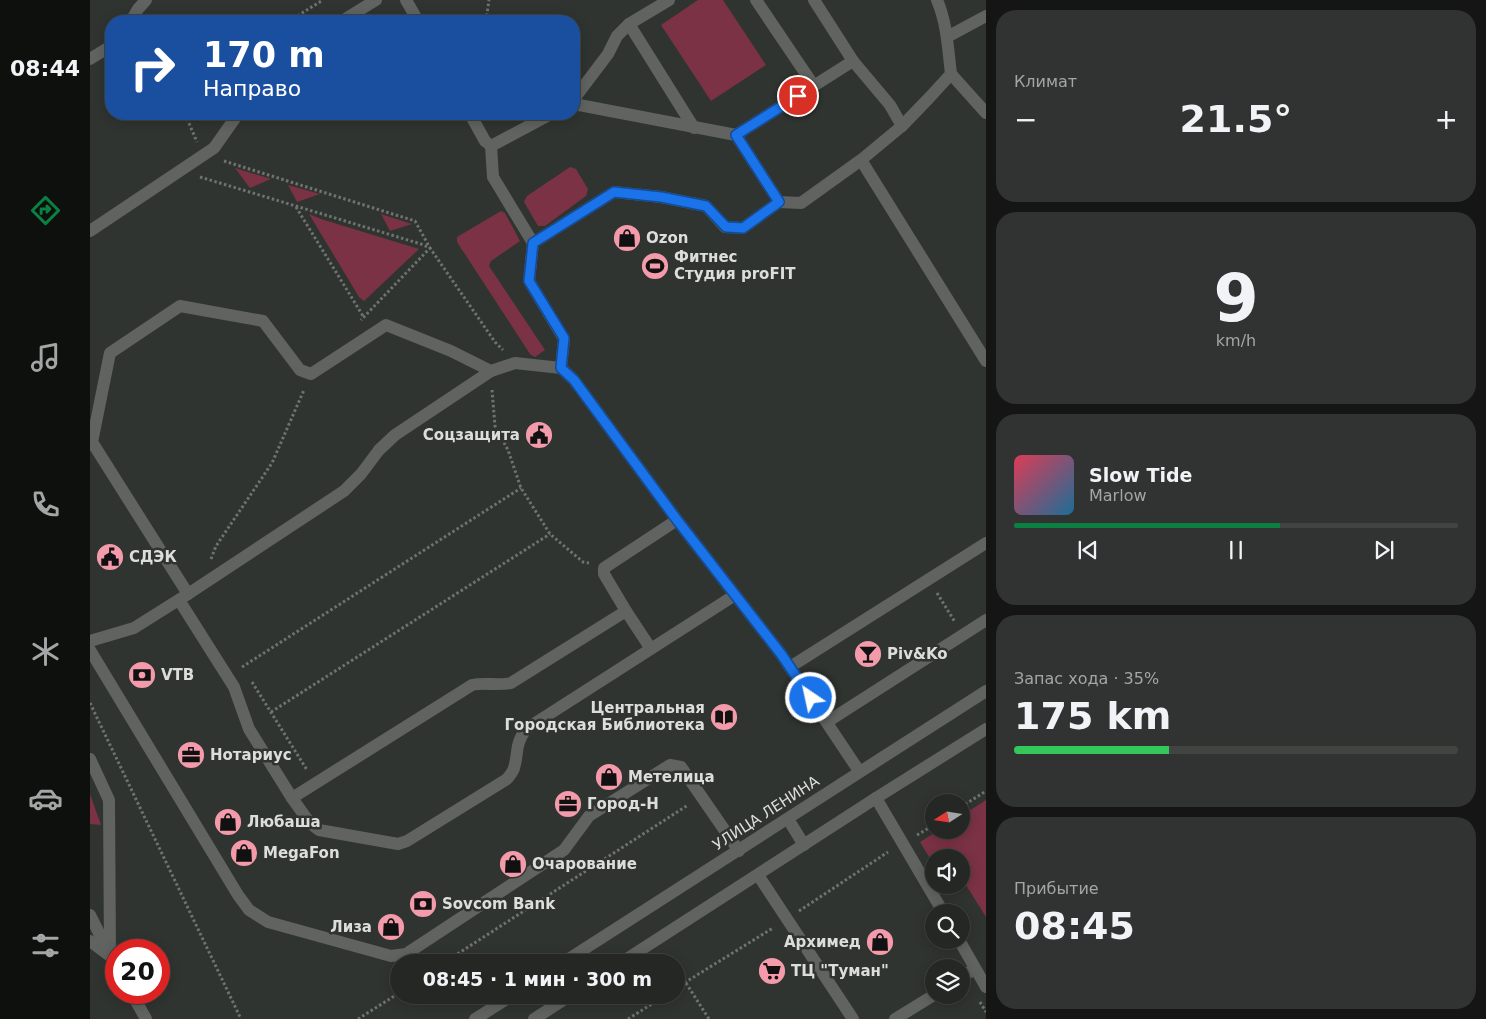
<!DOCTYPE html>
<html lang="ru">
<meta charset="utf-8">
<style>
body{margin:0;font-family:"DejaVu Sans",sans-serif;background:#303331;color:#f1f3f6;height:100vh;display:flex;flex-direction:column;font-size:19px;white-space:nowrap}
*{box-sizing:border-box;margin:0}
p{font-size:16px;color:#a3a5a6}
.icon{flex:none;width:28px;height:28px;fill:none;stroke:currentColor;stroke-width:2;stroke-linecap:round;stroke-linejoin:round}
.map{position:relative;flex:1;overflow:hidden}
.details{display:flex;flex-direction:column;gap:10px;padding:10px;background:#141514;width:500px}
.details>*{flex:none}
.banner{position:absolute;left:15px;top:15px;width:475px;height:105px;border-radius:20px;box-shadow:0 2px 12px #0003,0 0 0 1px #414441;background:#1a4fa0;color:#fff;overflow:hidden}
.needle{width:32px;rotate:258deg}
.tools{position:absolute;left:835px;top:794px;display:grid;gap:10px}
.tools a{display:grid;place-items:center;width:45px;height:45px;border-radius:50%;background:#242724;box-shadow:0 2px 12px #0003,0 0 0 1px #414441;font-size:25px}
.speed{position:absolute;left:15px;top:939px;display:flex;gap:10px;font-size:25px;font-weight:700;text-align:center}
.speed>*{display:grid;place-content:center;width:65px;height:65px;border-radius:50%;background:#242724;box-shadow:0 2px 12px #0003,0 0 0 1px #414441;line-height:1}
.speed .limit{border:8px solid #d22;background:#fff;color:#111}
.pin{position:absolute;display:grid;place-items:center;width:42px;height:42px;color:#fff;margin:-21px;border:2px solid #fff;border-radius:50%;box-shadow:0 1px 5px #0007}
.me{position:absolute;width:55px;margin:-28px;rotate:326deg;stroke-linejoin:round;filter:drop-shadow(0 0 4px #0008)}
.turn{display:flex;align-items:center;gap:18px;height:105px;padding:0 15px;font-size:22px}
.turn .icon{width:65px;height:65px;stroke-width:2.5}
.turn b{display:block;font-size:35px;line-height:42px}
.big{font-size:38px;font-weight:800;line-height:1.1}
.details .card{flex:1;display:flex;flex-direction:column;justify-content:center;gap:8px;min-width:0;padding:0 18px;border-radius:20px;background:#303331}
.details .dial{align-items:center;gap:0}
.dial b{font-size:65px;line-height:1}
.song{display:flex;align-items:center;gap:15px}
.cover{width:60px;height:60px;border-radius:8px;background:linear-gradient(135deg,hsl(350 70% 55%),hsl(200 70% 35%))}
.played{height:5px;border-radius:2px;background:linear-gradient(90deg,#0b8043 60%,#414441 60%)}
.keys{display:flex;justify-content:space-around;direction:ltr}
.heat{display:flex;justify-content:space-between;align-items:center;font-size:28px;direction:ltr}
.charge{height:8px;border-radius:4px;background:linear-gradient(90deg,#34c759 35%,#414441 0)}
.trip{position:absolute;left:300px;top:954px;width:295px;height:50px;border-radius:25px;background:#242724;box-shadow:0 2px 12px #0003,0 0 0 1px #414441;font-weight:800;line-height:50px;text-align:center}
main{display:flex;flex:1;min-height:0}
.tab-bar{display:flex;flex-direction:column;width:90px;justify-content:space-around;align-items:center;background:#0e100e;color:#a3a5a6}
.tab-bar .icon{width:35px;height:35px}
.tab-bar .current{color:#0b8043}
.tab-bar b{font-size:22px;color:#f1f3f6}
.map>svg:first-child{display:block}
.green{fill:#7a3244}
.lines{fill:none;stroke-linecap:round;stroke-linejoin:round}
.path{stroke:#6f736f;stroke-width:3;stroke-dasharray:2.5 2.5;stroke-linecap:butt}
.service{stroke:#60635f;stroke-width:12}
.minor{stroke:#60635f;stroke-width:12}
.secondary{stroke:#60635f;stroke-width:12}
.route-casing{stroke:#114b97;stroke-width:12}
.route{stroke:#1a73e8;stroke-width:9}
.labels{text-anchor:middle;stroke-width:5;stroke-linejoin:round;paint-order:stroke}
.poi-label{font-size:15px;font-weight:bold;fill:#dcdedb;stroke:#303430;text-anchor:start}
.street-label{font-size:15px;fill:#dcdedb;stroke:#303430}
</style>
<main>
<nav class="tab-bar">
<b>08:44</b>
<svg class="icon current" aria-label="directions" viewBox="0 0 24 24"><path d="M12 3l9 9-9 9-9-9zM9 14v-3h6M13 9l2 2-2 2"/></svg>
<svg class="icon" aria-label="music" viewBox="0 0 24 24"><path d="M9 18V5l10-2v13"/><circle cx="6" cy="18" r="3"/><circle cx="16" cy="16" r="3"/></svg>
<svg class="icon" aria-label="phone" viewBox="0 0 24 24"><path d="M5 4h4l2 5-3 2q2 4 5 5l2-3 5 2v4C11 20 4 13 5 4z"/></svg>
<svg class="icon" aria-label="climate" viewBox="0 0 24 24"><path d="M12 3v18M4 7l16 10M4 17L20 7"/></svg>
<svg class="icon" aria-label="car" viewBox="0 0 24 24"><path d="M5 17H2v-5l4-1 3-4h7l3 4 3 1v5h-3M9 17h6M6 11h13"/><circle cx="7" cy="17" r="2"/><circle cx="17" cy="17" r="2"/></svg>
<svg class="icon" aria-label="filters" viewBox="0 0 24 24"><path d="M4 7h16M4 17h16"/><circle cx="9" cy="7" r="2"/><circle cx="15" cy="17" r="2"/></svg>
</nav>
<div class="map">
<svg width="896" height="1019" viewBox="0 0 896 1019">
<rect width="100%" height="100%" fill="#303430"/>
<g class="green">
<polygon points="608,0 633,0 676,65 621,101 571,25"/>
<polygon points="480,167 486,169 498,189 496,196 455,226 448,226 434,202 437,196"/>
<polygon points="145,168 181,179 160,188"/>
<polygon points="198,185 230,194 207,202"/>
<polygon points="411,211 415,213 430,241 401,261 399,266 455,350 445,357 440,354 367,242 367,237"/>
<polygon points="219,214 231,219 329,249 274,301 269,297"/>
<polygon points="291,214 322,224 300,231"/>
<polygon points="0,794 11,825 0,824"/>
<polygon points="896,800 896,917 871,877 871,858 844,858 844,865 830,842 849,830 871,830 871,816"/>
</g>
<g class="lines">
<g class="path">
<polyline points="199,21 233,0"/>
<polyline points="299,21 307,16"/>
<polyline points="396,21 399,0"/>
<polyline points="95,114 107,142"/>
<polyline points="134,161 325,221 340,248 271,320"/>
<polyline points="110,177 331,244 340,248 405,342 413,350"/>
<polyline points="206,207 273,316"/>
<polyline points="402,390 405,426 418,450 431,488 460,534 493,562 499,563"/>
<polyline points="121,559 126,546 182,463 214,390"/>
<polyline points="847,593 865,622"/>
<polyline points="152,667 431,488"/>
<polyline points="162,682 217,770"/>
<polyline points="0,703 151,1019"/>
<polyline points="181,712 460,534"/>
<polyline points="871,807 896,791"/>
<polyline points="827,835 844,825"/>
<polyline points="709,911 798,852"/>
<polyline points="355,962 598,805"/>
<polyline points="596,983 619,1019"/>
<polyline points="586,988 683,928"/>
<polyline points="890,1002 896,1012"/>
<polyline points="268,1019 309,993"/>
<polyline points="538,1019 576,995"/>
</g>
<g class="service">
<polyline points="316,0 328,21"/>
<polyline points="666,0 724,86"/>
<polyline points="41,21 48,9 56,0"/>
<polyline points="252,21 286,0"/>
<polyline points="539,24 604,128"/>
<polyline points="857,37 896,16"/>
<polyline points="0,59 21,46"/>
<polyline points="763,61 800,105 812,126"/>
<polyline points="861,74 896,113"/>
<polyline points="484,99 518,54 527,36 539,24 579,0"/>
<polyline points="484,104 646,135 763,61 724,0"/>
<polyline points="380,114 395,141 401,146 461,114"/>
<path d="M 646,135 L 689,202 L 711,203 L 771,160 L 812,126 L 839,98 L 861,74 C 858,49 857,23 847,0"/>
<polyline points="401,146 403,177 443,243 524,192 571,197 616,206 635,227 653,228 689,202"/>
<polyline points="771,160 896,361"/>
<polyline points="0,231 124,148 148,114"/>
<polyline points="443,243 439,281 474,339 471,368"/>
<polyline points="98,594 2,442 20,353 90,306 173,321 210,370 221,374 296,325 361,351 401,371"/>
<polyline points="89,600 144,687 159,729 202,798"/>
<polyline points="536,611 514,574 514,568 587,520"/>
<polyline points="0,641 44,628 98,594 254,491 271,474 289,450 305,435 401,371 425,363 471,368 484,380 587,520 691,654 769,771"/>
<path d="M 561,649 L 536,611 L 421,683 C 408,686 395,682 382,685 L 202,798 L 219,822 L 229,830 L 308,844 L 317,841 L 417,779 C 420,775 423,772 424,768 C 429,752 424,746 436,729 L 645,595"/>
<polyline points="0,650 148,895 159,910 178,922 301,956 316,954 474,850 499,816 580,765 591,767 649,851"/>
<polyline points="700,667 896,543"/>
<polyline points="737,722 896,620"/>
<polyline points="786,798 853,912"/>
<polyline points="668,875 763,1019"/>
<polyline points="869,940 896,987"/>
<polyline points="871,977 885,969"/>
<polyline points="805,1019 844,995"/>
</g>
<g class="minor">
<polyline points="0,759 19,800 20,956"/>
<polyline points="0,941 20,956"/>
</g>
<g class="secondary">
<polyline points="698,819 714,845"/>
<polyline points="0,915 26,967"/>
<path d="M 474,962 C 615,873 755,780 896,691"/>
<polyline points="532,962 786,798 896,729"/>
<polyline points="41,992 56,1019"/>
<polyline points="385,1019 423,995"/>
<polyline points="444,1019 481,995"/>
</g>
</g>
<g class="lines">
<defs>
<polyline id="route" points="708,96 646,135 689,202 653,228 636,227 616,206 571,197 524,192 443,243 439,281 474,338 471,368 484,380 587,520 691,654 721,698"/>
</defs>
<use href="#route" class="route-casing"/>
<use href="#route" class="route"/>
</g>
<defs>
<symbol id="shop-disc" viewBox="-11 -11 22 22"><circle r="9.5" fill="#f39aab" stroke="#303430"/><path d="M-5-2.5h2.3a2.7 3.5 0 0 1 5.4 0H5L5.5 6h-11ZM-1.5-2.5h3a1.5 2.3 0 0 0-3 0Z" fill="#111"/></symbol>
<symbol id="stadium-disc" viewBox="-11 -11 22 22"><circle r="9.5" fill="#f39aab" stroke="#303430"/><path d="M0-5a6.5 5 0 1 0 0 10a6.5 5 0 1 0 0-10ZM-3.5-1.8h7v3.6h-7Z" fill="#111"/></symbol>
<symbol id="civic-disc" viewBox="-11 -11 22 22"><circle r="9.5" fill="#f39aab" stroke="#303430"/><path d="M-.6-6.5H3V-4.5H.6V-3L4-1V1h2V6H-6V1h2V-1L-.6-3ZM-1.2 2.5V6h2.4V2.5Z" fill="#111"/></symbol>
<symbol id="bar-disc" viewBox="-11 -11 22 22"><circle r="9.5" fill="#f39aab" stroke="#303430"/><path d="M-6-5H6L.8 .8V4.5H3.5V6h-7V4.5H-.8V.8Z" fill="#111"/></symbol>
<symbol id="bank-disc" viewBox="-11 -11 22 22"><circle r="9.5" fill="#f39aab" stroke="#303430"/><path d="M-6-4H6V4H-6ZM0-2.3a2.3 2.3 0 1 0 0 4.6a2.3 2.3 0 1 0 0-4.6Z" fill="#111"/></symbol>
<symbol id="library-disc" viewBox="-11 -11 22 22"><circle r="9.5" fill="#f39aab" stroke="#303430"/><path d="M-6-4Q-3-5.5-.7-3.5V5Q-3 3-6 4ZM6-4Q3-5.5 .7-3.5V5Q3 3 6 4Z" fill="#111"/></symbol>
<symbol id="office-disc" viewBox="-11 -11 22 22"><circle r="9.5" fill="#f39aab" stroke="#303430"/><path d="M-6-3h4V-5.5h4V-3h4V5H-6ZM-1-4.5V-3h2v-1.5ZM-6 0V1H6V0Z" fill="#111"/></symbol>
<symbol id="supermarket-disc" viewBox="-11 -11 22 22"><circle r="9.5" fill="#f39aab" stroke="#303430"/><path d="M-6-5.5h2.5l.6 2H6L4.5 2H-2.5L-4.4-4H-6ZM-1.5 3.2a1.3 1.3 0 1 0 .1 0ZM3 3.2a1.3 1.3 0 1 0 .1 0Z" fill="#111"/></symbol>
</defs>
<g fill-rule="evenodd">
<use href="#shop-disc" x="521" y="222" width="32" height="32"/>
<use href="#stadium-disc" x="549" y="250" width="32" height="32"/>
<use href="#civic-disc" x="433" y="419" width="32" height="32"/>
<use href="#civic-disc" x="4" y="541" width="32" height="32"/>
<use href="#bar-disc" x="762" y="638" width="32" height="32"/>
<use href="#bank-disc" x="36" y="659" width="32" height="32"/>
<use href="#library-disc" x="618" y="701" width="32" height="32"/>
<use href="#office-disc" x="85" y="739" width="32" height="32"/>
<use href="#shop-disc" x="503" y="761" width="32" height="32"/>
<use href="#office-disc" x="462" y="788" width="32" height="32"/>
<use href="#shop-disc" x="122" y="806" width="32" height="32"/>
<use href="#shop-disc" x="138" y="837" width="32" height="32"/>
<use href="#shop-disc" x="407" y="848" width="32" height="32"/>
<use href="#bank-disc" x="317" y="888" width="32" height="32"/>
<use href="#shop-disc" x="285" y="911" width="32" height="32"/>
<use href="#shop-disc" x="774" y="926" width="32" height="32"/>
<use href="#supermarket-disc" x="666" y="955" width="32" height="32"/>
</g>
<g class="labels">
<g class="poi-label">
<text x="556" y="243">Ozon</text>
<text x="584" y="262">Фитнес<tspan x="584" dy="17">Студия proFIT</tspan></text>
<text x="430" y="440" text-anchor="end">Соцзащита</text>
<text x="39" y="562">СДЭК</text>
<text x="797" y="659">Piv&amp;Ko</text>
<text x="71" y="680">VTB</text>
<text x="615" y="713" text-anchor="end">Центральная<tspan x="615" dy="17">Городская Библиотека</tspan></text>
<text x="120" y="760">Нотариус</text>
<text x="538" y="782">Метелица</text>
<text x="497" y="809">Город-Н</text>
<text x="157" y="827">Любаша</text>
<text x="173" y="858">MegaFon</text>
<text x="442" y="869">Очарование</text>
<text x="352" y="909">Sovcom Bank</text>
<text x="282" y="932" text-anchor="end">Лиза</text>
<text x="771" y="947" text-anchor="end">Архимед</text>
<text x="701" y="976">ТЦ "Туман"</text>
</g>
<g class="street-label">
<text transform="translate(676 813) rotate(-33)" y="5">УЛИЦА ЛЕНИНА</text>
</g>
</g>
</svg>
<div class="tools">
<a><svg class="needle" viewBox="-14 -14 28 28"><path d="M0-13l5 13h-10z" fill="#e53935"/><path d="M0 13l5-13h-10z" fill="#a3a5a6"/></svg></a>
<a><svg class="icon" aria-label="sound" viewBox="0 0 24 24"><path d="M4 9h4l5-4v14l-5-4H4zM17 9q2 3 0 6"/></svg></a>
<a><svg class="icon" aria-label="search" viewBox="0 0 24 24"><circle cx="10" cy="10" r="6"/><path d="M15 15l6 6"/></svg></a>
<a><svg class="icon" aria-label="layers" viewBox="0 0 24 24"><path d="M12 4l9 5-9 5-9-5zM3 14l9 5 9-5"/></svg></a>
</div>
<div class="speed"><div class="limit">20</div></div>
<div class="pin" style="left:708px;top:96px;background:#d93025"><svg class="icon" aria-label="arrive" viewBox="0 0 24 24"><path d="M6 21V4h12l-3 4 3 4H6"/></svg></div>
<svg class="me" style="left:721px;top:698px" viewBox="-20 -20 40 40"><circle r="17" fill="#1a73e8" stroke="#fff" stroke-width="3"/><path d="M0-11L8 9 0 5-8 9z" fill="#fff"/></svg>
<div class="trip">08:45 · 1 мин · 300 m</div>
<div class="banner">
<div class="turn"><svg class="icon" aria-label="right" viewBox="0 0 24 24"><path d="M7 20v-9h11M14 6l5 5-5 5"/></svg><div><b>170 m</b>Направо</div></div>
</div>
</div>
<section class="details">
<div class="card"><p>Климат</p>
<div class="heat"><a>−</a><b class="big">21.5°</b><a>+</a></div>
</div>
<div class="card dial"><b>9</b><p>km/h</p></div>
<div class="card">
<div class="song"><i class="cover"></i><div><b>Slow Tide</b><p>Marlow</p></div></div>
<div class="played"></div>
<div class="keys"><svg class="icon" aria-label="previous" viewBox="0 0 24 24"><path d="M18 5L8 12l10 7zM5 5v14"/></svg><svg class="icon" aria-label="pause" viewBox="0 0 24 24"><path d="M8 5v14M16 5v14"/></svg><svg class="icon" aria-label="next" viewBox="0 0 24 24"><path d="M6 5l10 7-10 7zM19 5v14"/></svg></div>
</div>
<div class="card"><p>Запас хода · 35%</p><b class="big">175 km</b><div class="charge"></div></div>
<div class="card"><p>Прибытие</p><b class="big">08:45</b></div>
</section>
</main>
